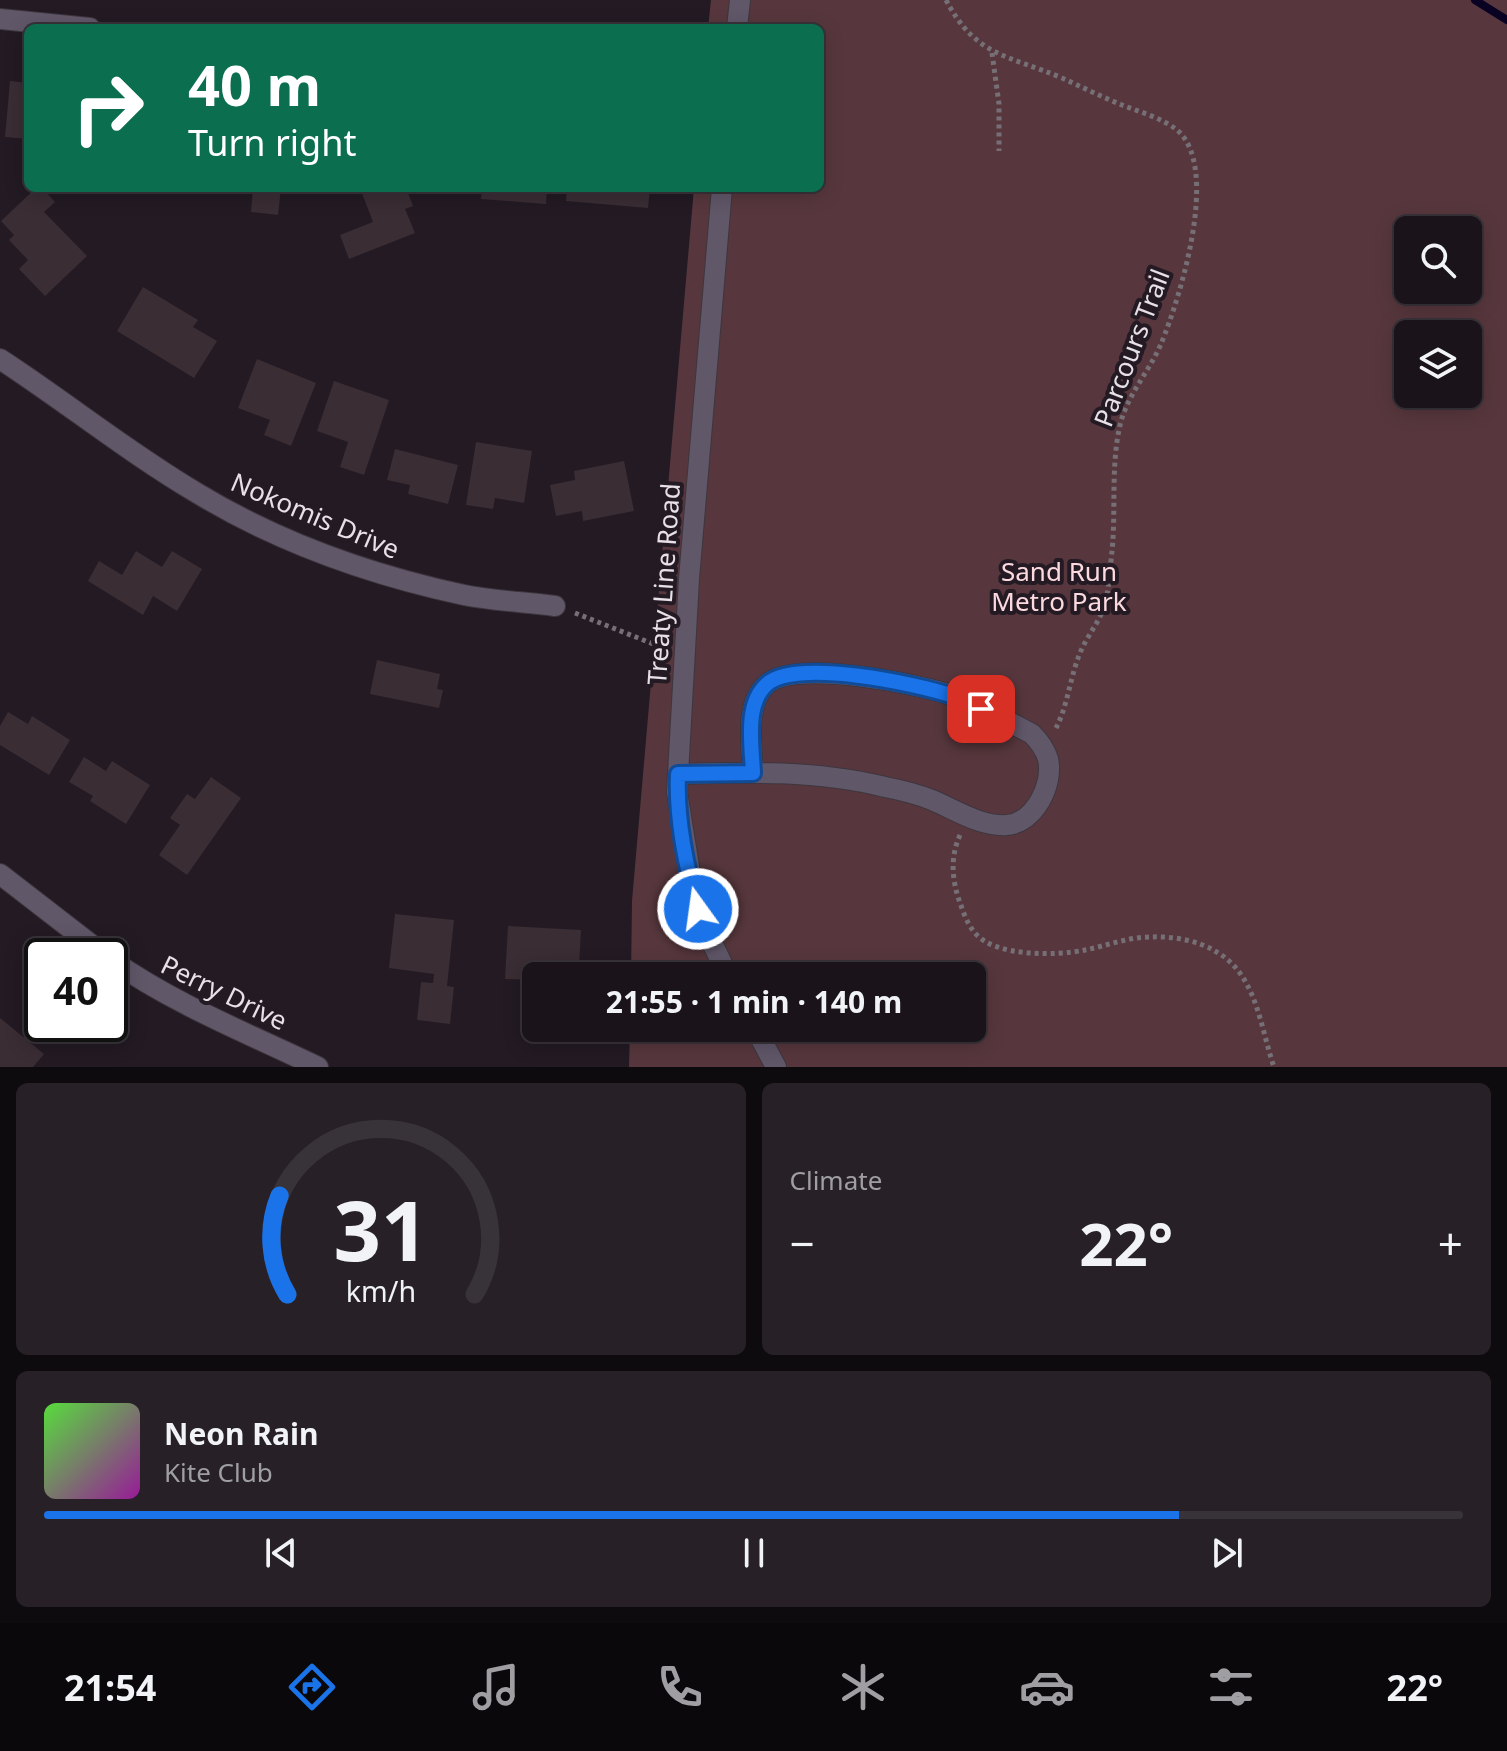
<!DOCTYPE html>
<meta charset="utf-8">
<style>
body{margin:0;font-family:"Noto Sans",sans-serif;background:#272127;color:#f1f3f6;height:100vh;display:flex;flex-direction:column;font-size:30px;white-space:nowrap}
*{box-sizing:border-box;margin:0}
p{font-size:26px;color:#9f9ea2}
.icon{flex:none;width:44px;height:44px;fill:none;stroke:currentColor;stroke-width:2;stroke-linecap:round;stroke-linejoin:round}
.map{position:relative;height:1067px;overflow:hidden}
.panel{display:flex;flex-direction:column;gap:16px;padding:16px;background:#0e0b0e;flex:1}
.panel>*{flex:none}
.top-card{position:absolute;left:24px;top:24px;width:800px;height:168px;border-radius:12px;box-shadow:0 4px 20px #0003,0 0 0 2px #383339;background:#0b6e4f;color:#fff;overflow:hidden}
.tools{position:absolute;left:1394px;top:216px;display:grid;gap:16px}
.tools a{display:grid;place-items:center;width:88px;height:88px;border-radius:12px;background:#1a141a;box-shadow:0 4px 20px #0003,0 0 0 2px #383339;font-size:40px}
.speed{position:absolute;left:24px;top:938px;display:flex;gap:16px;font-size:40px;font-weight:700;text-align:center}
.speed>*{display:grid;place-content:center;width:104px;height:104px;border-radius:50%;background:#1a141a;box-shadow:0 4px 20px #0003,0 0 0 2px #383339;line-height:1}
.speed .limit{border:4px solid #111;border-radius:12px;background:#fff;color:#111}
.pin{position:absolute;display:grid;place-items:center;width:68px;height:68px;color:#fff;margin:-34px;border-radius:16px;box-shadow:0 4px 12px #0006}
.me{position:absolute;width:88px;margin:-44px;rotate:346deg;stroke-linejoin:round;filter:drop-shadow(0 0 6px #0008)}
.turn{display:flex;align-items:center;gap:28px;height:168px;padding:0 32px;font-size:36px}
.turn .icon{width:104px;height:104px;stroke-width:2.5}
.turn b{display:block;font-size:56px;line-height:68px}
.big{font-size:60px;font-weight:700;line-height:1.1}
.panel .tile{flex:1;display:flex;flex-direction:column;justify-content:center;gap:12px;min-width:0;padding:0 28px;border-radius:12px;background:#272127}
.panel .dial{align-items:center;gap:0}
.dial svg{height:208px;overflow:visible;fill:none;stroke:#383339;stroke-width:7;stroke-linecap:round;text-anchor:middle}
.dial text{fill:#f1f3f6;stroke:none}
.song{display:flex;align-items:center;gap:24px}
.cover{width:96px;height:96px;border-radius:12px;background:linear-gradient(135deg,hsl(110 70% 55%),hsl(300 70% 35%))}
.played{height:8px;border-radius:4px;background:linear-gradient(90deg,#1a73e8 80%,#383339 80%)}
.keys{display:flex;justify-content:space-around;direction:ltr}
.heat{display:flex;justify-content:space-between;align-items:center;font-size:44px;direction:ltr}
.panel .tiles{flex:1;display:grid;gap:16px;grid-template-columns:1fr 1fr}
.tile:last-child{grid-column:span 2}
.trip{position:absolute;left:522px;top:962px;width:464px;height:80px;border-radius:12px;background:#1a141a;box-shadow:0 4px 20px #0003,0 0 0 2px #383339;font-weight:700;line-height:80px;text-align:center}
.menu{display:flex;height:128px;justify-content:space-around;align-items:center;background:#0a080a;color:#9f9ea2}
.menu .icon{width:56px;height:56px}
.menu .on{color:#1a73e8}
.menu b{font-size:36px;color:#f1f3f6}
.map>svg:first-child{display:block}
.green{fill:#57373d;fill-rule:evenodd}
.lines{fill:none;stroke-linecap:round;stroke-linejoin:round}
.stream{stroke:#090223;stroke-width:8}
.building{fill:#3a2d34}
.minor-casing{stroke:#3e363e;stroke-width:22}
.path{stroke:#766f76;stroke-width:5;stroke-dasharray:4 4;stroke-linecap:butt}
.minor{stroke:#605769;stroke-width:20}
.route-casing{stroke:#114b97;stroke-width:20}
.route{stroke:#1a73e8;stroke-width:14}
.labels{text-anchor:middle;stroke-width:8;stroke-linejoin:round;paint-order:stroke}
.street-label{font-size:26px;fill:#e7e1e7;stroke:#231a23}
.park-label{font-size:26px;fill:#fcd9df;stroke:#231a23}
</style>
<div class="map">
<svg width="1507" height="1067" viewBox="0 0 1507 1067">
<rect width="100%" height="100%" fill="#231a23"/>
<path class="green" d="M 711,0 L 1507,0 L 1507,1067 L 629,1067 L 630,1028 L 972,1028 L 972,976 L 631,976 L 632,901 L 694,188 L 820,188 L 820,28 L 708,28 ZM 1408,230 L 1468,230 L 1468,290 L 1408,290 ZM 1408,334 L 1468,334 L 1468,394 L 1408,394 Z"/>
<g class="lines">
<polyline class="stream" points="1475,0 1507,20"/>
</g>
<g class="building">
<polygon points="10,81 28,83 28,139 5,137"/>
<polygon points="36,188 42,188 55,202 44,212 87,256 45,296 19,269 28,260 9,240 14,235 1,221"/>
<polygon points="253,188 281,188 278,215 251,212"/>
<polygon points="360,188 406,188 413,206 405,209 415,233 349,259 340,235 373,222"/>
<polygon points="482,188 547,188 546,204 481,199"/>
<polygon points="567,188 650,188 648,208 566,201"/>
<polygon points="143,287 198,320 193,327 217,341 194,378 117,331"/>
<polygon points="257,359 316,383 291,446 264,435 270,420 238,408"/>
<polygon points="334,381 389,400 364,475 340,467 348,442 317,431"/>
<polygon points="476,442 532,451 524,503 495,498 493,509 466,505"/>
<polygon points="395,449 458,465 448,504 408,494 410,485 387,480"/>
<polygon points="624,461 634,511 583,521 582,511 556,516 550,485 575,480 574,471"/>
<polygon points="136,551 162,567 172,551 202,569 177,611 153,596 143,615 88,581 99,561 122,575"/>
<polygon points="377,660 440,674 437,689 443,690 439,708 370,694"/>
<polygon points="8,712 28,724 32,716 70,740 49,775 0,745 0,726"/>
<polygon points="84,757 106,771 112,761 150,785 126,824 90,801 93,796 69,782"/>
<polygon points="211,777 241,798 187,875 159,855 180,825 170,818 187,794 195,799"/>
<polygon points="395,914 454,920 447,986 454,987 450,1024 417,1020 421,982 433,983 434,974 389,968"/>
<polygon points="508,926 581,930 579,967 532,964 532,980 505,979"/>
<polygon points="0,1018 44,1054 33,1067 0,1067"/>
</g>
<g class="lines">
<defs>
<g id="minor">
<polyline points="0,19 90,28"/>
<polyline points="737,28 740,0"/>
<polyline points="722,188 689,579 677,792 693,891 704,926 728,976"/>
<path d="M 0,359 C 66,402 129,453 197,493 C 278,542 371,575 464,595 C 494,601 525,602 555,606"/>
<path d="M 678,774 C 747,772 817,770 885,787 C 901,790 917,794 932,800 C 956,810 981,827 1007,825 C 1034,823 1054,785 1048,759 C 1045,749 1039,741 1032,734 C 1007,721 981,706 954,696 C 919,684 796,659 767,684 C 744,704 752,746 753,773"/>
<polyline points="0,874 106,956"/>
<path d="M 110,959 C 174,1004 247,1033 318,1067"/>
<polyline points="755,1028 776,1067"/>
</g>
</defs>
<use href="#minor" class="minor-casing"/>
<g class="path">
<path d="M 946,0 C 976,57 1008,55 1062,78 C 1082,87 1102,97 1122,105 C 1140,112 1162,118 1177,130 C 1221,167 1180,298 1161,344 C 1148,374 1125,397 1119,430 C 1111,469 1116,511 1112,551 C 1110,569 1109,593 1103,610 C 1097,625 1086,638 1080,653 C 1070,677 1068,705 1056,728"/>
<polyline points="992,53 999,104 999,151"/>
<polyline points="575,613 666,649"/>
<path d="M 960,835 C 950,857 952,879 959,900 C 963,911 967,924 975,933 C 995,957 1056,956 1085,950 C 1106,946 1128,937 1150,937 C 1171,936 1197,940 1215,951 C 1257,974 1260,1027 1274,1067"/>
</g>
<use href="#minor" class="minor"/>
</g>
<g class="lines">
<defs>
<path id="route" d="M 698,909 C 686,867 676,818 678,774 L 753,773 C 752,746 744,704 767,684 C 796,658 918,684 953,696 C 963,699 972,704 981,709"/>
</defs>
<use href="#route" class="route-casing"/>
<use href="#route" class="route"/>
</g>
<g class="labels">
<g class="street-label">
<text transform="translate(1132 348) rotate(-69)" y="9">Parcours Trail</text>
<text transform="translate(315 516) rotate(23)" y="9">Nokomis Drive</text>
<text transform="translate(664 584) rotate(-86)" y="9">Treaty Line Road</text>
<text transform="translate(224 993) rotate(26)" y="9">Perry Drive</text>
</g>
<g class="park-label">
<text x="1059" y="581">Sand Run<tspan x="1059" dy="30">Metro Park</tspan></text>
</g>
</g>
</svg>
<div class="tools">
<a><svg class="icon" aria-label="search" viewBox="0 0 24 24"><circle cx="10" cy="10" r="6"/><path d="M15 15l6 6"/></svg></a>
<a><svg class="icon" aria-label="layers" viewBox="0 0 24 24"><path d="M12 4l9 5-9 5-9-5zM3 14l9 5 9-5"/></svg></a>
</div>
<div class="speed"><div class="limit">40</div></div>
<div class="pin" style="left:981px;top:709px;background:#d93025"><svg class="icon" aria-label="arrive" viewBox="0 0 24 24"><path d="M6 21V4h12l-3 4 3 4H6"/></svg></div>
<svg class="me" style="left:698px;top:909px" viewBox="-20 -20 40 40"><circle r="17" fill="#1a73e8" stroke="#fff" stroke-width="3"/><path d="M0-11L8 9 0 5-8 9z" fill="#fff"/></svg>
<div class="trip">21:55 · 1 min · 140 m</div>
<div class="top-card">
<div class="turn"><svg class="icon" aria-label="right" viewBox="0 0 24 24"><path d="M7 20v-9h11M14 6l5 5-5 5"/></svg><div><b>40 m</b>Turn right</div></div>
</div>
</div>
<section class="panel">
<div class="tiles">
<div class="tile dial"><svg viewBox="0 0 100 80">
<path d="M14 69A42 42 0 1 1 86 69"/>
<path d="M14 69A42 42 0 0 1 11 31" stroke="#1a73e8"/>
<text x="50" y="56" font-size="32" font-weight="700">31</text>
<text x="50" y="72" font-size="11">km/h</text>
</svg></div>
<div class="tile"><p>Climate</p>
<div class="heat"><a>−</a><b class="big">22°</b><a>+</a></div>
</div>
<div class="tile">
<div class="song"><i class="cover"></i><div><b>Neon Rain</b><p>Kite Club</p></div></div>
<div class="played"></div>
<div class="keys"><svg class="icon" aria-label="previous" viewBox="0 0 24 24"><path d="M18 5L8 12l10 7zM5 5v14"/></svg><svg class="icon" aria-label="pause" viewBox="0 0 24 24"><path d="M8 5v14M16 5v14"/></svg><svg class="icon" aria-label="next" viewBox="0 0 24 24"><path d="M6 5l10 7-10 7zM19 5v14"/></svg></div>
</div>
</div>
</section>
<nav class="menu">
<b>21:54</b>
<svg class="icon on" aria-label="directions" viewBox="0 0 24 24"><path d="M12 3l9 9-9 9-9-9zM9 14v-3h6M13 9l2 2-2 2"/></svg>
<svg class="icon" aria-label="music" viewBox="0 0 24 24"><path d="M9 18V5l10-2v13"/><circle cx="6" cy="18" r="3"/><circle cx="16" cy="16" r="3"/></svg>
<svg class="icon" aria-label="phone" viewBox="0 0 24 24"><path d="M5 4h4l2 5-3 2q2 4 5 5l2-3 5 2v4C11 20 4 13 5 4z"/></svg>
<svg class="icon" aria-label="climate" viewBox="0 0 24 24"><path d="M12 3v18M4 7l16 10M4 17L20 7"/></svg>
<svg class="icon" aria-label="car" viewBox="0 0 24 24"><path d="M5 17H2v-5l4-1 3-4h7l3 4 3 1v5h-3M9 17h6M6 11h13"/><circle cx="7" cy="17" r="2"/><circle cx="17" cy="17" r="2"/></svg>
<svg class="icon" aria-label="filters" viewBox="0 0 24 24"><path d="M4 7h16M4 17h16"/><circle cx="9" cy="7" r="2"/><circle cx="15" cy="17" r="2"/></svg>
<b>22°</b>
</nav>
